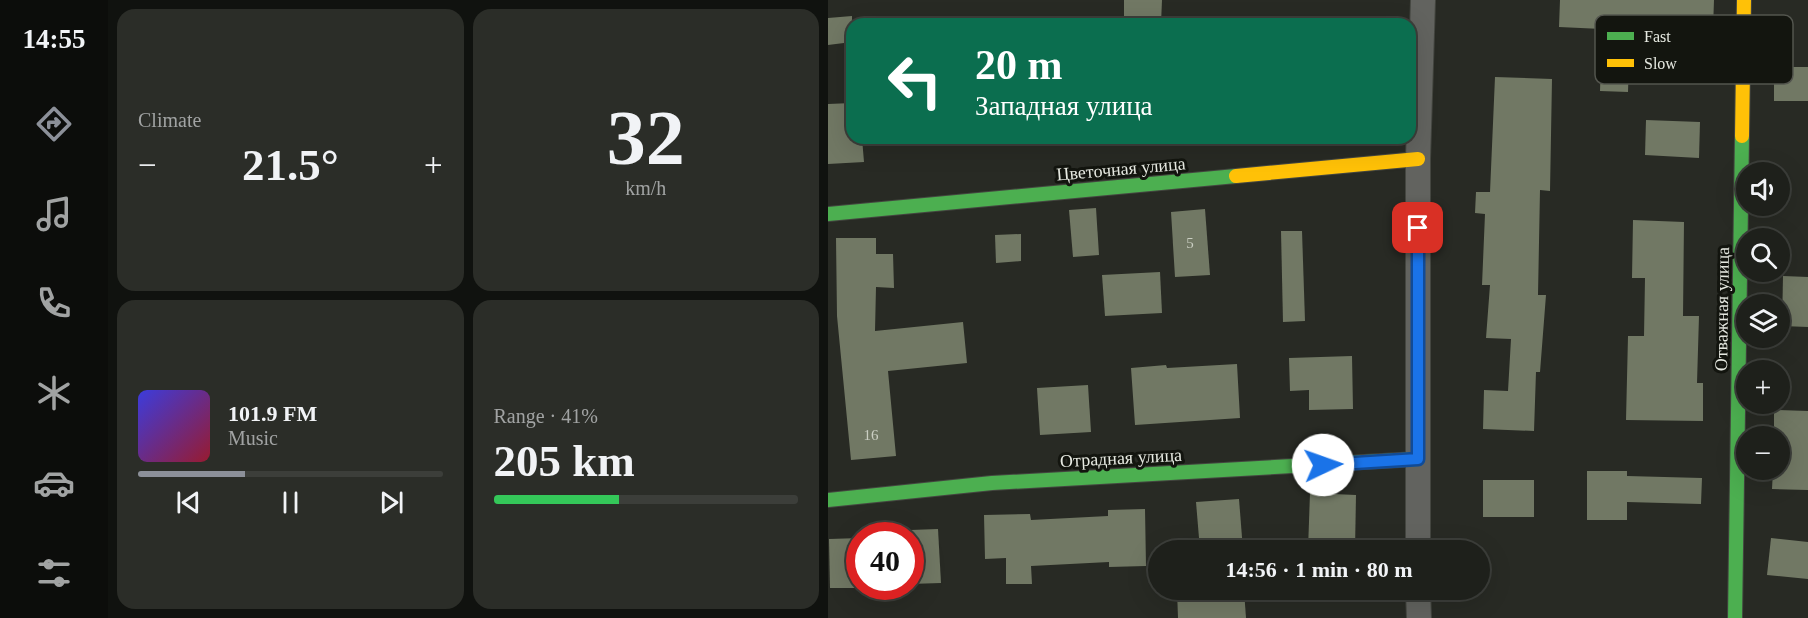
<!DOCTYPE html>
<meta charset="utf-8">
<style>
body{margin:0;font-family:"Times New Roman",serif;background:#2b2d28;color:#f1f3f6;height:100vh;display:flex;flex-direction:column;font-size:22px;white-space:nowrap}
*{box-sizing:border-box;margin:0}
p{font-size:20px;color:#a1a3a3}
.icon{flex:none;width:33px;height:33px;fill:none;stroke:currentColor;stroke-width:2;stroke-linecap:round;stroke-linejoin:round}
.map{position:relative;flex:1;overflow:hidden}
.panel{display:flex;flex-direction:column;gap:9px;padding:9px;background:#10120f;width:720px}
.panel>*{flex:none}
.hud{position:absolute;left:18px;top:18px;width:570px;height:126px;border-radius:18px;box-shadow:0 6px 24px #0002,0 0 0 2px #3c3e3a;background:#0b6e4f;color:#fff;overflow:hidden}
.tools{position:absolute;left:908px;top:162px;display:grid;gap:12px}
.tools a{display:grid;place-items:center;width:54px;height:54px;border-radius:50%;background:#1e201b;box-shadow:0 6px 24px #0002,0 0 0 2px #3c3e3a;font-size:30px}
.speed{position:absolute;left:18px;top:522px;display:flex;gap:12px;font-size:30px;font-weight:700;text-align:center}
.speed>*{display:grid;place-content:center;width:78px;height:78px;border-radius:50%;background:#1e201b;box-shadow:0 6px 24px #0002,0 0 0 2px #3c3e3a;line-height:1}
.speed .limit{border:9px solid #d22;background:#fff;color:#111}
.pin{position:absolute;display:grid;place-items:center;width:51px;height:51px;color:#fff;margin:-26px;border-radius:12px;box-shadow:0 3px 9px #0006}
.me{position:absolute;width:66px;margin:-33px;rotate:87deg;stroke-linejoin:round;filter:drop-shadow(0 0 4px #0008)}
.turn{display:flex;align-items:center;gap:21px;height:126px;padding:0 30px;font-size:27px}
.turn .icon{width:78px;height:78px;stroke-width:2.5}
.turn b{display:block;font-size:42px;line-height:51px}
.big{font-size:45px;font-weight:600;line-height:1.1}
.panel .widget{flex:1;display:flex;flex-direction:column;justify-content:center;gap:9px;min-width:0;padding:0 21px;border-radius:18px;background:#2b2d28}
.panel .dial{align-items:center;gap:0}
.dial b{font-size:78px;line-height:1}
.song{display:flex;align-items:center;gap:18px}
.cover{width:72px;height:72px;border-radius:9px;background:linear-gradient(135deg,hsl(240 70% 55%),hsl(350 70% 35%))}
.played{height:6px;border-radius:3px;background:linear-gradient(90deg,#8c9099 35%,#3c3e3a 35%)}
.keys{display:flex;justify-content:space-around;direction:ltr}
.heat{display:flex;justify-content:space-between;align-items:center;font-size:33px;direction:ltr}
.charge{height:9px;border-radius:4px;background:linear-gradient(90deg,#34c759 41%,#3c3e3a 0)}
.panel .tiles{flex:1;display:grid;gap:9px;grid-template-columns:repeat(2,1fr)}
.trip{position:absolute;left:320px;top:540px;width:342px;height:60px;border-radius:30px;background:#1e201b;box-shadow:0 6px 24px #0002,0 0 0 2px #3c3e3a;font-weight:600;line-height:60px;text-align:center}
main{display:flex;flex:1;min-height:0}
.tabs{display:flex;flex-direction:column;width:108px;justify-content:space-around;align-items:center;background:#0c0d0b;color:#a1a3a3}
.tabs .icon{width:42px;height:42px}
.tabs .selected{color:#8c9099}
.tabs b{font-size:27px;color:#f1f3f6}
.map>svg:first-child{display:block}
.building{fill:#717864}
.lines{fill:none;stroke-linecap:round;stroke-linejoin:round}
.street-casing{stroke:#444640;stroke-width:26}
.fast-casing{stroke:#444640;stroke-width:16}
.slow-casing{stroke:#444640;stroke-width:16}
.street{stroke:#62635f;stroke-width:24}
.fast{stroke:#4caf50;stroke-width:14}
.slow{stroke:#ffc107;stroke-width:14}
.route-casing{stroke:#114b97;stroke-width:15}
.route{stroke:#1a73e8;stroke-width:10}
.labels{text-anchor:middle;stroke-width:6;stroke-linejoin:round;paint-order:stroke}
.number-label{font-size:15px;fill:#cacec2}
.street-label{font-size:18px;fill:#e7eae2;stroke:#13150f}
.key{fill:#13150f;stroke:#53554e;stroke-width:1.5}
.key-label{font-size:16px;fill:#e7eae2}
</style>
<main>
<nav class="tabs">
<b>14:55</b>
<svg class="icon selected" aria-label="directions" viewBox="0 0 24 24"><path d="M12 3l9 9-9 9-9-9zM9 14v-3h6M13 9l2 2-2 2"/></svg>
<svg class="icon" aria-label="music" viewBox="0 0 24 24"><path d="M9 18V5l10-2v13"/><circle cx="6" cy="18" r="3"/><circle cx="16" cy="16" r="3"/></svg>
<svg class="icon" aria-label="phone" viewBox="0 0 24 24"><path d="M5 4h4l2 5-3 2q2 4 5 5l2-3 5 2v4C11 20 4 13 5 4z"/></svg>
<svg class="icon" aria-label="climate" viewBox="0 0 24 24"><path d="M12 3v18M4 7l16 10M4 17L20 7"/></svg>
<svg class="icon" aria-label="car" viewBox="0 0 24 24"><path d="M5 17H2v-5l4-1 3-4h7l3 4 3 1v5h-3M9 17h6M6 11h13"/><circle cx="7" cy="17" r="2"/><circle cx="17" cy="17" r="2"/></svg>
<svg class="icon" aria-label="filters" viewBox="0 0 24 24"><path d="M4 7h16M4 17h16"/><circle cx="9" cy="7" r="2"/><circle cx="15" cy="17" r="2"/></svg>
</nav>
<section class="panel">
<div class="tiles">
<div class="widget"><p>Climate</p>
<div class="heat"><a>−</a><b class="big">21.5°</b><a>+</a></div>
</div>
<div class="widget dial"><b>32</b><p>km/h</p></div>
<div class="widget">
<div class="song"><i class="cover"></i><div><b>101.9 FM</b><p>Music</p></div></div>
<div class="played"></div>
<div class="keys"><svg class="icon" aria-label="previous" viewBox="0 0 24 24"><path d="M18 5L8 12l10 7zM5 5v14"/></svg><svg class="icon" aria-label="pause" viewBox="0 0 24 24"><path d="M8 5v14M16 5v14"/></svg><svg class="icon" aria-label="next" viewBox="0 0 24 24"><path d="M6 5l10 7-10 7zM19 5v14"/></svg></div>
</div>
<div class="widget"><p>Range · 41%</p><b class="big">205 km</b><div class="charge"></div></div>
</div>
</section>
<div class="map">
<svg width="980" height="618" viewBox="0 0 980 618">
<rect width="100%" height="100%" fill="#282a24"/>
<g class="building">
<polygon points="296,0 334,0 333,24 296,24"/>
<polygon points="732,0 886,0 885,29 802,25 800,92 772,91 774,29 731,27"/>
<polygon points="24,16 24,42 0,45 0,18"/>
<rect x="946" y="67" width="34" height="34"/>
<polygon points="667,77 724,79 722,191 712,190 710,295 718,295 712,372 708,372 706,431 655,429 656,390 680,391 683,339 658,338 662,285 654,285 657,214 647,213 648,192 662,192"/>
<polygon points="24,103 24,138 34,138 36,162 0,164 0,104"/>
<polygon points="818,120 872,122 871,158 817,155"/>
<polygon points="268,208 271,255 245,257 241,210"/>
<polygon points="377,209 382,275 347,277 343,212"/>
<polygon points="805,220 856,222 855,316 871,316 869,383 875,383 875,421 798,420 800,336 816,336 817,278 804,278"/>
<polygon points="453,231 474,231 477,321 455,322"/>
<polygon points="193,234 193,261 168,263 167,235"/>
<polygon points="8,238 48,238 48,254 65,254 66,288 48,287 47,331 135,322 139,363 60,371 68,456 23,460 9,316"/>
<polygon points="332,272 334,313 277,316 274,275"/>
<polygon points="955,276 980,277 980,327 954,326"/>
<polygon points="524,356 525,409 481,410 481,390 462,391 461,358"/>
<polygon points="409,364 412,418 307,425 303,368 338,365 339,368"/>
<polygon points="260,385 263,432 212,435 209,388"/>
<polygon points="946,410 980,411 980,490 944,489 945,470 951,470 951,436 946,436"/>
<polygon points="759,471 799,471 799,476 874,478 873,504 799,502 799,520 759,520"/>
<rect x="655" y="480" width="51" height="37"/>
<polygon points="482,493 528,495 527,550 480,550"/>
<polygon points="411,499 415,550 372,550 368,502"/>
<polygon points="317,509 318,566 281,567 281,562 203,566 204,584 178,584 178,558 157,559 156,515 202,514 203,520 280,516 280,510"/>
<polygon points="110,529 113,583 82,584 82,530"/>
<polygon points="32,538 32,588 2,588 1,539"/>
<polygon points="943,538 980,542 980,579 939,575"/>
<polygon points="349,590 416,590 418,618 350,618"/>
</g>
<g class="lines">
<defs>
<g id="street">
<polyline points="590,550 590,159 595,0"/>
<polyline points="590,590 591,618"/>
</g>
<g id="fast">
<polyline points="0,214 408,176"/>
<polyline points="0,500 164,483 590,459"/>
<polyline points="907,618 914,136"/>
</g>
<g id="slow">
<polyline points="914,136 916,0"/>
<polyline points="408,176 590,159"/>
</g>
</defs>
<use href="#street" class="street-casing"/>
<use href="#fast" class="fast-casing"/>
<use href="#slow" class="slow-casing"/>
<use href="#street" class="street"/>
<use href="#fast" class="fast"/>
<use href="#slow" class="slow"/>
</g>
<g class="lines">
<defs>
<polyline id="route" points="495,465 590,459 590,228"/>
</defs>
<use href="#route" class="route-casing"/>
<use href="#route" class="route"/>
</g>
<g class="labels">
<g class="number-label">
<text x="362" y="248">5</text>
<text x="43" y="440">16</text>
</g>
<g class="street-label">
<text transform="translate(293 169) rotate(-5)" y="6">Цветочная улица</text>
<text transform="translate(894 309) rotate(-89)" y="6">Отважная улица</text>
<text transform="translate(293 458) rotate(-3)" y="6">Отрадная улица</text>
</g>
</g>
<rect x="767" y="15" width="198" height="69" rx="9" class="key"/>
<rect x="779" y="32" width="27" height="8" fill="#4caf50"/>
<rect x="779" y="59" width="27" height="8" fill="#ffc107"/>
<g class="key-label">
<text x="816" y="42">Fast</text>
<text x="816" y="69">Slow</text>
</g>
</svg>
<div class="tools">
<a><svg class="icon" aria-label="sound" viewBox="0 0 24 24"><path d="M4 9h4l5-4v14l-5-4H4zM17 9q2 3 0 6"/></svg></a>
<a><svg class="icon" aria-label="search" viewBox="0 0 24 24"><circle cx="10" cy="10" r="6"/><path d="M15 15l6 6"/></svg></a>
<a><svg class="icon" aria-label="layers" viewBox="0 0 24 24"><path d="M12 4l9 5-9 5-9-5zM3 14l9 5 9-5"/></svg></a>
<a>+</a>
<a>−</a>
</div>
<div class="speed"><div class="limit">40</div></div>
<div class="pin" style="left:590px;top:228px;background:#d93025"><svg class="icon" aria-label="arrive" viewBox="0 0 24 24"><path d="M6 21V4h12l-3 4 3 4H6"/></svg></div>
<svg class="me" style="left:495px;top:465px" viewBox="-20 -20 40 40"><circle r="19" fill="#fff"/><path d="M0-13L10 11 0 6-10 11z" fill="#1a73e8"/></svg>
<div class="trip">14:56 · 1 min · 80 m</div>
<div class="hud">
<div class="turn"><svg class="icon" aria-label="left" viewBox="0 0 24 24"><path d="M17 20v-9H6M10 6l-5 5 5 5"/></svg><div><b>20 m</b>Западная улица</div></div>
</div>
</div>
</main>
